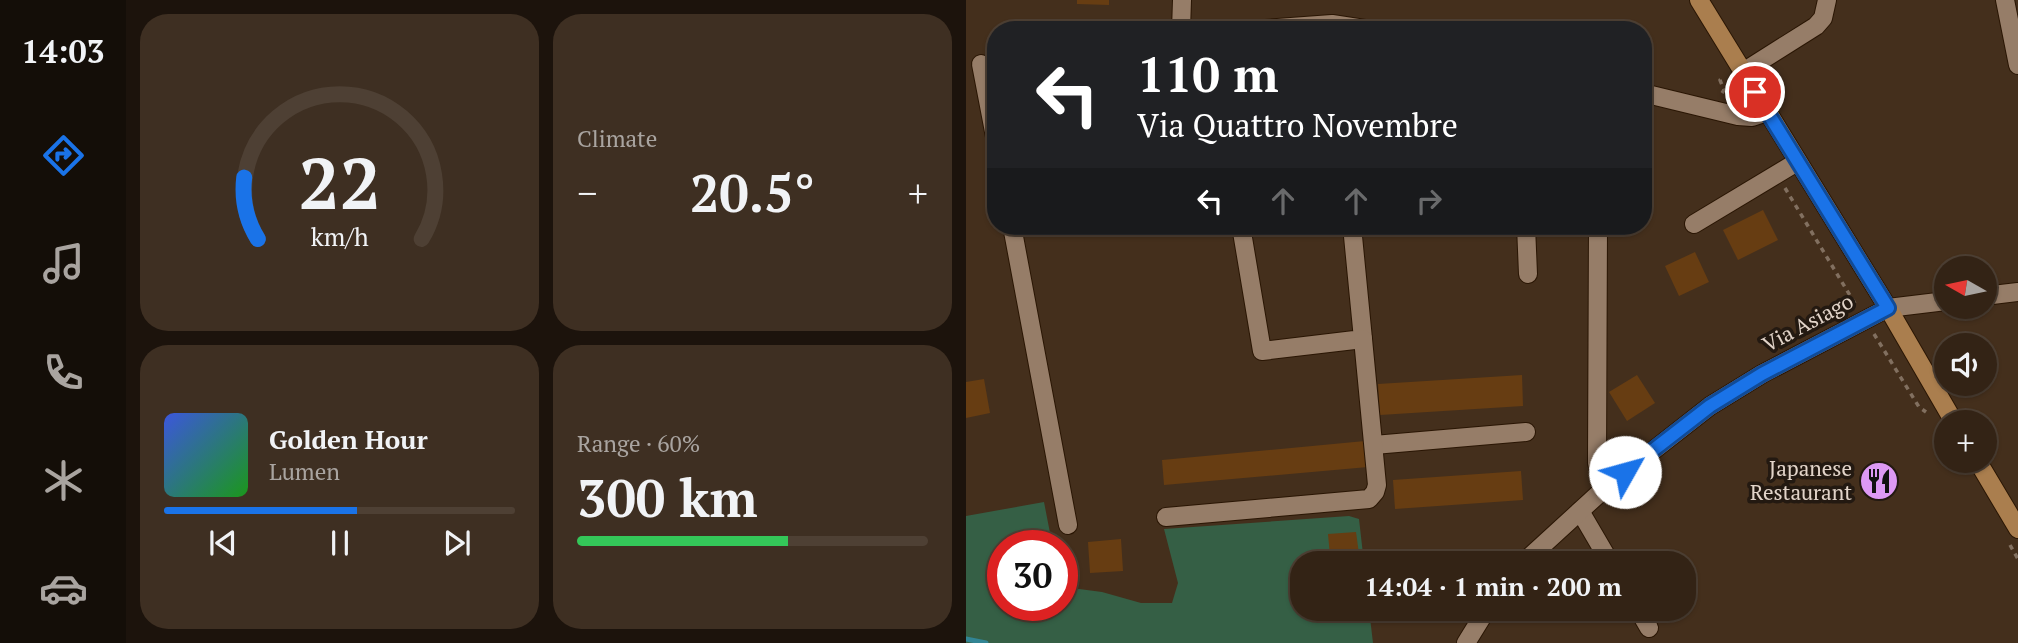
<!DOCTYPE html>
<meta charset="utf-8">
<style>
body{margin:0;font-family:"PT Serif",serif;background:#3e2f22;color:#f1f3f6;height:100vh;display:flex;flex-direction:column;font-size:26px;white-space:nowrap}
*{box-sizing:border-box;margin:0}
p{font-size:23px;color:#a9a4a0}
.icon{flex:none;width:38px;height:38px;fill:none;stroke:currentColor;stroke-width:2;stroke-linecap:round;stroke-linejoin:round}
.map{position:relative;flex:1;overflow:hidden}
.details{display:flex;flex-direction:column;gap:14px;padding:14px;background:#1c130c;width:840px}
.details>*{flex:none}
.guide{position:absolute;left:21px;top:21px;width:665px;height:214px;border-radius:28px;box-shadow:0 2px 5px #0004,0 0 0 2px #4e4034;background:#202124;color:#fff;overflow:hidden}
.needle{width:46px;rotate:279deg}
.controls{position:absolute;left:968px;top:256px;display:grid;gap:14px}
.controls a{display:grid;place-items:center;width:63px;height:63px;border-radius:50%;background:#332315;box-shadow:0 2px 5px #0004,0 0 0 2px #4e4034;font-size:35px}
.speed{position:absolute;left:21px;top:530px;display:flex;gap:14px;font-size:35px;font-weight:700;text-align:center}
.speed>*{display:grid;place-content:center;width:91px;height:91px;border-radius:50%;background:#332315;box-shadow:0 2px 5px #0004,0 0 0 2px #4e4034;line-height:1}
.speed .limit{border:10px solid #d22;background:#fff;color:#111}
.pin{position:absolute;display:grid;place-items:center;width:60px;height:60px;color:#fff;margin:-30px;border:4px solid #fff;border-radius:50%;box-shadow:0 2px 7px #0007}
.me{position:absolute;width:77px;margin:-38px;rotate:52deg;stroke-linejoin:round;filter:drop-shadow(0 0 5px #0008)}
.turn{display:flex;align-items:center;gap:24px;height:147px;padding:0 35px;font-size:32px}
.turn .icon{width:91px;height:91px;stroke-width:2.5}
.turn b{display:block;font-size:49px;line-height:60px}
.lanes{display:flex;align-items:center;height:66px;padding:0 35px;background:#0003;justify-content:center;gap:35px;direction:ltr}
.lanes .off{opacity:.35}
.big{font-size:52px;font-weight:800;line-height:1.1}
.details .card{flex:1;display:flex;flex-direction:column;justify-content:center;gap:10px;min-width:0;padding:0 24px;border-radius:28px;background:#3e2f22}
.details .dial{align-items:center;gap:0}
.dial svg{height:182px;overflow:visible;fill:none;stroke:#4e4034;stroke-width:7;stroke-linecap:round;text-anchor:middle}
.dial text{fill:#f1f3f6;stroke:none}
.song{display:flex;align-items:center;gap:21px}
.cover{width:84px;height:84px;border-radius:10px;background:linear-gradient(135deg,hsl(230 70% 55%),hsl(120 70% 35%))}
.played{height:7px;border-radius:4px;background:linear-gradient(90deg,#1a73e8 55%,#4e4034 55%)}
.keys{display:flex;justify-content:space-around;direction:ltr}
.heat{display:flex;justify-content:space-between;align-items:center;font-size:38px;direction:ltr}
.charge{height:10px;border-radius:5px;background:linear-gradient(90deg,#34c759 60%,#4e4034 0)}
.details .tiles{flex:1;display:grid;gap:14px;grid-template-columns:repeat(2,1fr)}
.trip{position:absolute;left:324px;top:551px;width:406px;height:70px;border-radius:28px;background:#332315;box-shadow:0 2px 5px #0004,0 0 0 2px #4e4034;font-weight:800;line-height:70px;text-align:center}
main{display:flex;flex:1;min-height:0}
.tab-bar{display:flex;flex-direction:column;width:126px;justify-content:space-around;align-items:center;background:#140e08;color:#a9a4a0}
.tab-bar .icon{width:49px;height:49px}
.tab-bar .on{color:#1a73e8}
.tab-bar b{font-size:32px;color:#f1f3f6}
.map>svg:first-child{display:block}
.green{fill:#355f45}
.lines{fill:none;stroke-linecap:round;stroke-linejoin:round}
.stream{stroke:#328594;stroke-width:5}
.building{fill:#673d12}
.minor-casing{stroke:#2a1604;stroke-width:20}
.major-casing{stroke:#2a1604;stroke-width:20}
.path{stroke:#827060;stroke-width:3.5;stroke-dasharray:5 5;stroke-linecap:butt}
.minor{stroke:#967d68;stroke-width:18}
.major{stroke:#aa7e4e;stroke-width:18}
.route-casing{stroke:#114b97;stroke-width:18}
.route{stroke:#1a73e8;stroke-width:12}
.labels{text-anchor:middle;stroke-width:7;stroke-linejoin:round;paint-order:stroke}
.street-label{font-size:21px;fill:#e2d4c9;stroke:#231911}
.poi-label{font-size:21px;fill:#e2d4c9;stroke:#231911;text-anchor:end}
</style>
<main>
<nav class="tab-bar">
<b>14:03</b>
<svg class="icon on" aria-label="directions" viewBox="0 0 24 24"><path d="M12 3l9 9-9 9-9-9zM9 14v-3h6M13 9l2 2-2 2"/></svg>
<svg class="icon" aria-label="music" viewBox="0 0 24 24"><path d="M9 18V5l10-2v13"/><circle cx="6" cy="18" r="3"/><circle cx="16" cy="16" r="3"/></svg>
<svg class="icon" aria-label="phone" viewBox="0 0 24 24"><path d="M5 4h4l2 5-3 2q2 4 5 5l2-3 5 2v4C11 20 4 13 5 4z"/></svg>
<svg class="icon" aria-label="climate" viewBox="0 0 24 24"><path d="M12 3v18M4 7l16 10M4 17L20 7"/></svg>
<svg class="icon" aria-label="car" viewBox="0 0 24 24"><path d="M5 17H2v-5l4-1 3-4h7l3 4 3 1v5h-3M9 17h6M6 11h13"/><circle cx="7" cy="17" r="2"/><circle cx="17" cy="17" r="2"/></svg>
</nav>
<section class="details">
<div class="tiles">
<div class="card dial"><svg viewBox="0 0 100 80">
<path d="M14 69A42 42 0 1 1 86 69"/>
<path d="M14 69A42 42 0 0 1 8 42" stroke="#1a73e8"/>
<text x="50" y="56" font-size="32" font-weight="700">22</text>
<text x="50" y="72" font-size="11">km/h</text>
</svg></div>
<div class="card"><p>Climate</p>
<div class="heat"><a>−</a><b class="big">20.5°</b><a>+</a></div>
</div>
<div class="card">
<div class="song"><i class="cover"></i><div><b>Golden Hour</b><p>Lumen</p></div></div>
<div class="played"></div>
<div class="keys"><svg class="icon" aria-label="previous" viewBox="0 0 24 24"><path d="M18 5L8 12l10 7zM5 5v14"/></svg><svg class="icon" aria-label="pause" viewBox="0 0 24 24"><path d="M8 5v14M16 5v14"/></svg><svg class="icon" aria-label="next" viewBox="0 0 24 24"><path d="M6 5l10 7-10 7zM19 5v14"/></svg></div>
</div>
<div class="card"><p>Range · 60%</p><b class="big">300 km</b><div class="charge"></div></div>
</div>
</section>
<div class="map">
<svg width="1052" height="643" viewBox="0 0 1052 643">
<rect width="100%" height="100%" fill="#442f1c"/>
<polygon class="green" points="78,502 85,538 93,546 37,546 37,606 96,606 96,578 98,587 136,592 175,603 206,603 212,583 198,529 383,516 393,519 398,563 336,564 336,609 403,609 407,643 0,643 0,516"/>
<g class="lines">
<polyline class="stream" points="0,639 20,643"/>
</g>
<g class="building">
<polygon points="111,0 143,0 143,5 111,4"/>
<polygon points="797,210 812,240 772,260 757,230"/>
<polygon points="729,252 743,282 713,296 699,266"/>
<polygon points="556,375 557,406 414,415 412,384"/>
<polygon points="671,375 689,403 661,421 643,392"/>
<polygon points="18,379 24,413 0,418 0,382"/>
<polygon points="399,441 402,467 198,485 196,460"/>
<polygon points="555,471 557,500 429,509 427,480"/>
<polygon points="390,532 393,554 364,556 362,534"/>
<polygon points="155,539 157,571 124,573 122,542"/>
</g>
<g class="lines">
<defs>
<g id="minor">
<polyline points="1039,0 1052,65"/>
<polyline points="215,30 216,0"/>
<polyline points="285,30 366,24 405,30"/>
<polyline points="15,64 30,142"/>
<polyline points="777,72 850,26 857,18 861,0"/>
<polyline points="677,93 772,116 786,117 801,112"/>
<polyline points="728,224 831,162"/>
<polyline points="46,226 102,525"/>
<polyline points="275,226 296,351 397,339 386,226"/>
<polyline points="560,226 562,274"/>
<polyline points="632,226 631,463 638,489"/>
<polyline points="1018,296 1052,292"/>
<polyline points="408,445 560,432"/>
<polyline points="614,511 645,564"/>
<polyline points="200,517 403,499 409,492 411,485 397,339"/>
<polyline points="556,564 638,489 744,406 796,374 922,308 980,301"/>
<polyline points="672,609 683,628"/>
<polyline points="500,643 521,609"/>
</g>
<g id="major">
<polyline points="733,0 922,308 988,422"/>
<polyline points="1011,460 1052,529"/>
</g>
</defs>
<use href="#minor" class="minor-casing"/>
<use href="#major" class="major-casing"/>
<g class="path">
<polyline points="756,93 758,90 754,80 758,77"/>
<polyline points="819,188 891,307"/>
<polyline points="908,334 953,407 960,412"/>
<polyline points="1044,545 1052,559"/>
</g>
<use href="#minor" class="minor"/>
<use href="#major" class="major"/>
</g>
<g class="lines">
<defs>
<polyline id="route" points="659,472 744,406 796,374 922,308 789,92"/>
</defs>
<use href="#route" class="route-casing"/>
<use href="#route" class="route"/>
</g>
<defs>
<symbol id="restaurant-disc" viewBox="-11 -11 22 22"><circle r="9.5" fill="#dd99f4" stroke="#231911"/><path d="M-5-6h1v4h1v-4h1v4h1v-4h1v5L-1.5 .5V6h-2V.5L-5-1ZM5-6V6H3V1.5H1.5Q1.5-4 5-6Z" fill="#111"/></symbol>
</defs>
<g fill-rule="evenodd">
<use href="#restaurant-disc" x="891" y="459" width="44" height="44"/>
</g>
<g class="labels">
<g class="street-label">
<text transform="translate(842 323) rotate(-28)" y="7">Via Asiago</text>
</g>
<g class="poi-label">
<text x="886" y="476">Japanese<tspan x="886" dy="24">Restaurant</tspan></text>
</g>
</g>
</svg>
<div class="controls">
<a><svg class="needle" viewBox="-14 -14 28 28"><path d="M0-13l5 13h-10z" fill="#e53935"/><path d="M0 13l5-13h-10z" fill="#a9a4a0"/></svg></a>
<a><svg class="icon" aria-label="sound" viewBox="0 0 24 24"><path d="M4 9h4l5-4v14l-5-4H4zM17 9q2 3 0 6"/></svg></a>
<a>+</a>
</div>
<div class="speed"><div class="limit">30</div></div>
<div class="pin" style="left:789px;top:92px;background:#d93025"><svg class="icon" aria-label="arrive" viewBox="0 0 24 24"><path d="M6 21V4h12l-3 4 3 4H6"/></svg></div>
<svg class="me" style="left:659px;top:472px" viewBox="-20 -20 40 40"><circle r="19" fill="#fff"/><path d="M0-13L10 11 0 6-10 11z" fill="#1a73e8"/></svg>
<div class="trip">14:04 · 1 min · 200 m</div>
<div class="guide">
<div class="turn"><svg class="icon" aria-label="left" viewBox="0 0 24 24"><path d="M17 20v-9H6M10 6l-5 5 5 5"/></svg><div><b>110 m</b>Via Quattro Novembre</div></div>
<div class="lanes"><svg class="icon" aria-label="left" viewBox="0 0 24 24"><path d="M17 20v-9H6M10 6l-5 5 5 5"/></svg><svg class="icon off" aria-label="ahead" viewBox="0 0 24 24"><path d="M12 20V5M6 11l6-6 6 6"/></svg><svg class="icon off" aria-label="ahead" viewBox="0 0 24 24"><path d="M12 20V5M6 11l6-6 6 6"/></svg><svg class="icon off" aria-label="right" viewBox="0 0 24 24"><path d="M7 20v-9h11M14 6l5 5-5 5"/></svg></div>
</div>
</div>
</main>
